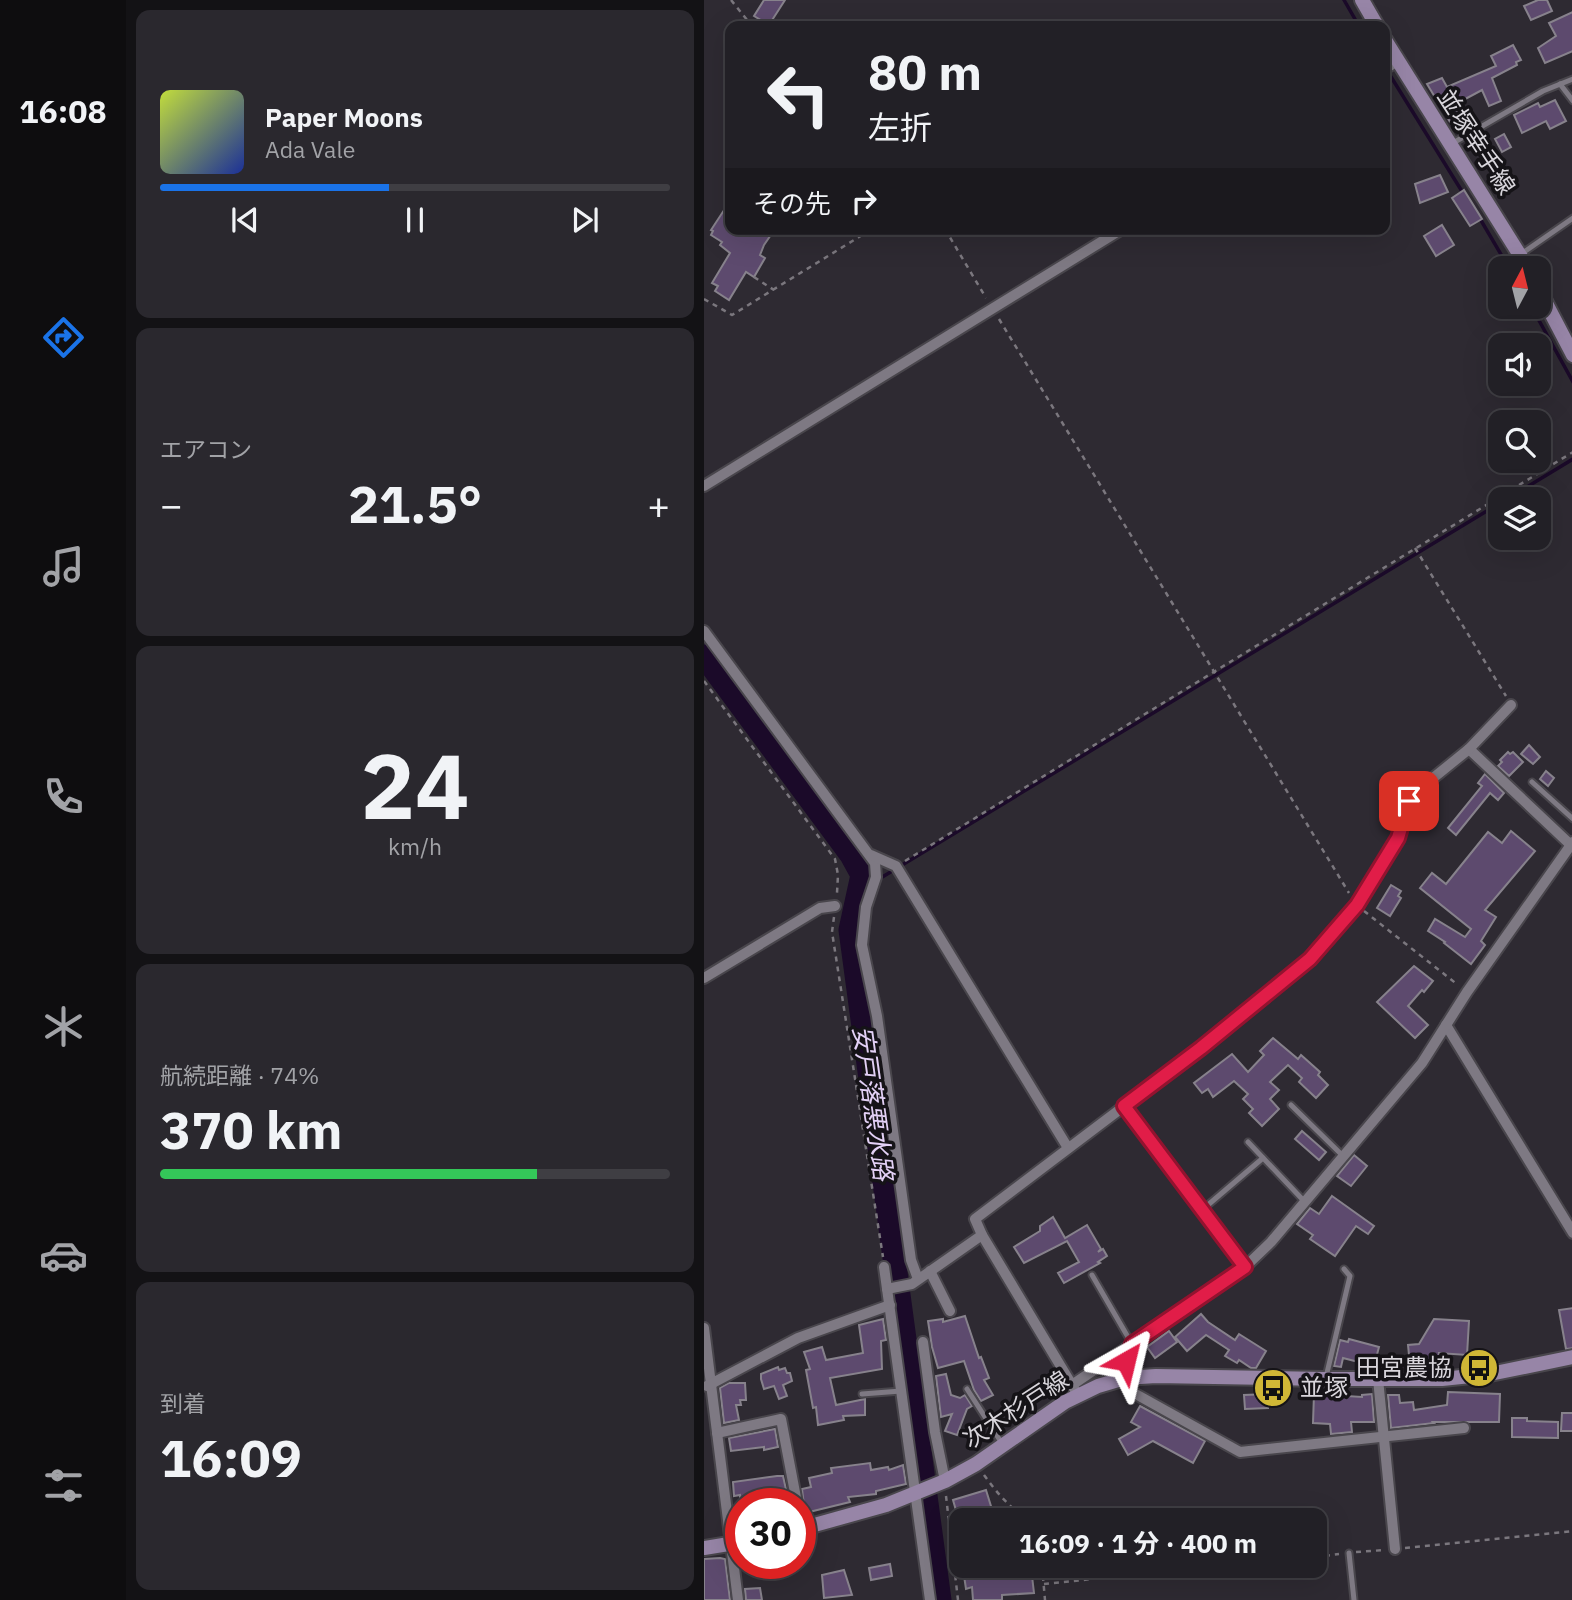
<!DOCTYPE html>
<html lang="ja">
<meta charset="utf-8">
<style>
body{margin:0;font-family:"IBM Plex Sans","Noto Sans JP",sans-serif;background:#2a282e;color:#f1f3f6;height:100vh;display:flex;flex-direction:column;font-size:26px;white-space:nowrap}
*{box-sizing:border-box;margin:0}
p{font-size:23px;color:#a2a3a7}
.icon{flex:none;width:38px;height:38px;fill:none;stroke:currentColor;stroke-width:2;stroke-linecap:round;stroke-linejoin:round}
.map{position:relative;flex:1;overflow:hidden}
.side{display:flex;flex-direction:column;gap:10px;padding:10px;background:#131215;width:578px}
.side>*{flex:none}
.hud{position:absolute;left:21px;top:21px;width:665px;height:214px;border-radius:14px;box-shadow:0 7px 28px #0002,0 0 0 2px #3f3e43;background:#222026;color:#f1f3f6;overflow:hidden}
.needle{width:46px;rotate:7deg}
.buttons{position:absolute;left:784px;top:256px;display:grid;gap:14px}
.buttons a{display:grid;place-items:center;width:63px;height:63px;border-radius:14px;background:#222026;box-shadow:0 7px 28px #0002,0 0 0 2px #3f3e43;font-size:35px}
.speed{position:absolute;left:21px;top:1488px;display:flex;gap:14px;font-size:35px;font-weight:700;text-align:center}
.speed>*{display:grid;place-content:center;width:91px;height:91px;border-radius:50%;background:#222026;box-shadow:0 7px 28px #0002,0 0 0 2px #3f3e43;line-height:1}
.speed .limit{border:10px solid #d22;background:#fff;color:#111}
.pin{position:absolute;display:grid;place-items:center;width:60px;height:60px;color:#fff;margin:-30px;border-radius:14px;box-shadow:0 4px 10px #0006}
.me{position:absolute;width:77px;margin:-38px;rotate:37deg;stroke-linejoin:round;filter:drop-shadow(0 0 5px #0008)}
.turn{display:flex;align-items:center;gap:24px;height:147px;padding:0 28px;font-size:32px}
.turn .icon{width:91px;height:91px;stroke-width:2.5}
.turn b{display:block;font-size:49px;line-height:60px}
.then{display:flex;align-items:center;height:66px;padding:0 28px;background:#0003;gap:14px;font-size:26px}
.big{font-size:52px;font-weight:700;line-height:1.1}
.side .card{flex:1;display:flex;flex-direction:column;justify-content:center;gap:10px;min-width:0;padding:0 24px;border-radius:14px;background:#2a282e}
.side .dial{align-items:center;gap:0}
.dial b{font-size:91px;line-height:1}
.song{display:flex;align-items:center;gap:21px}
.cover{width:84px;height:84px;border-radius:10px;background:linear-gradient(135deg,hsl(70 70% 55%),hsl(230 70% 35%))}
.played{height:7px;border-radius:4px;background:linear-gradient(90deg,#1a73e8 45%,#3f3e43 45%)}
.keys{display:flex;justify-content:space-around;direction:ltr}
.heat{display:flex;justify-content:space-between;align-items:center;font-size:38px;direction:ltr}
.charge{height:10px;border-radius:5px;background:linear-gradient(90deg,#34c759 74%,#3f3e43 0)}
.trip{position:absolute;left:245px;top:1508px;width:378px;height:70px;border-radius:14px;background:#222026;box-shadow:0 7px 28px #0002,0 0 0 2px #3f3e43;font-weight:700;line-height:70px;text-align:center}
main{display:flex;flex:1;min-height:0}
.menu{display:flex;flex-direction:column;width:126px;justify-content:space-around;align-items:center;background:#0e0d0f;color:#a2a3a7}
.menu .icon{width:49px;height:49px}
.menu .active{color:#1a73e8}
.menu b{font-size:32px;color:#f1f3f6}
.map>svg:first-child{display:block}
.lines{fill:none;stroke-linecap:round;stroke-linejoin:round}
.stream{stroke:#1b0a29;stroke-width:3.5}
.river{stroke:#1b0a29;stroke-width:23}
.building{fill:#5d4a6e;stroke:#87828c;stroke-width:2}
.service-casing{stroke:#49464c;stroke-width:9}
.minor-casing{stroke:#49464c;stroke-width:14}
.secondary-casing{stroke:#49464c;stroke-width:18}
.path{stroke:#7b777e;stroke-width:2.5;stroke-dasharray:5 5;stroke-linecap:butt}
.service{stroke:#7e7983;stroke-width:5}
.minor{stroke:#7e7983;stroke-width:10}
.secondary{stroke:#9785a7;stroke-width:14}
.route-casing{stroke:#92132f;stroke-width:18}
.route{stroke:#e11d48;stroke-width:12}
.labels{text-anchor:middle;stroke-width:7;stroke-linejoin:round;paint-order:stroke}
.street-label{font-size:24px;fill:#d9d6dc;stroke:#151317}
.poi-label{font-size:24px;fill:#d9d6dc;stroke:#151317;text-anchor:end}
.water-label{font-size:26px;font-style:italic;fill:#e3d1f6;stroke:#151317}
</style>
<main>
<nav class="menu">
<b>16:08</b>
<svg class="icon active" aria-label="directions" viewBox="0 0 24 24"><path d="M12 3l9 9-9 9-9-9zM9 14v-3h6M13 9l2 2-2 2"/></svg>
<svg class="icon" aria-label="music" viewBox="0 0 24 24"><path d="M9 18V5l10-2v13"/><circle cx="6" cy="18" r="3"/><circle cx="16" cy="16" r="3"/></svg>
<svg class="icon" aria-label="phone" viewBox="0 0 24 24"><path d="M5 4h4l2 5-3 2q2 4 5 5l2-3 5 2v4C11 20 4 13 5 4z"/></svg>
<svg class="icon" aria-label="climate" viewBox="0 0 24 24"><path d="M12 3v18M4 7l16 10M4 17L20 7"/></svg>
<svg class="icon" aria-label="car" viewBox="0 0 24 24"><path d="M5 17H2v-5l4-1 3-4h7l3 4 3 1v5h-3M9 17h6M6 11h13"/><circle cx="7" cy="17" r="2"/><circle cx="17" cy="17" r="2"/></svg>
<svg class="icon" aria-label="filters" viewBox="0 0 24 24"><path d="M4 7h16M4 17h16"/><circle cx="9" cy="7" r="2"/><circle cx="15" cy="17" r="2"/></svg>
</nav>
<section class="side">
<div class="card">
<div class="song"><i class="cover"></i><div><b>Paper Moons</b><p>Ada Vale</p></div></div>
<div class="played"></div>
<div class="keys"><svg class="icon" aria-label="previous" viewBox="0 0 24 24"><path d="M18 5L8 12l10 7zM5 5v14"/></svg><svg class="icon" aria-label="pause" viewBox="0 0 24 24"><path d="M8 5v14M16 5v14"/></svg><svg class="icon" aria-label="next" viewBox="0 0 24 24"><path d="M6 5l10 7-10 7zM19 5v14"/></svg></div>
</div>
<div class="card"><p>エアコン</p>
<div class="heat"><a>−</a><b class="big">21.5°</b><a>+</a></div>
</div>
<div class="card dial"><b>24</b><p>km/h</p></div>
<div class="card"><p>航続距離 · 74%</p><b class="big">370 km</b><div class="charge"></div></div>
<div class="card"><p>到着</p><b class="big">16:09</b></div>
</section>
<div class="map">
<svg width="869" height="1600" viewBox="0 0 869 1600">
<rect width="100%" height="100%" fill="#2e2a32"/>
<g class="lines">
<g class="stream">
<polyline points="640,0 655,26"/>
<polyline points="684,72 759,193"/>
<polyline points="775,217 805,268"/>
<polyline points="827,306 869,382"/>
<polyline points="803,499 869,459"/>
<polyline points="175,879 796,503"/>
<polyline points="152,893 166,885"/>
</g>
<polyline class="river" points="0,656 147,855 158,875 146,930 236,1600"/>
</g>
<g class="building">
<polygon points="60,0 81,0 65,25 50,16"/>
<polygon points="834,0 843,0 848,11 827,20 820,6"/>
<polygon points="869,12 869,51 841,63 834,48 852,36 845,23"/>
<polygon points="809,45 817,60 812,62 813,65 788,78 797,101 785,106 778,90 750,105 756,116 746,122 723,84 738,78 743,87 792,66 787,56"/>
<polygon points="851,100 862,121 846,129 842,121 818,133 810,115 834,103 836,107"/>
<polygon points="800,134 807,147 798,152 791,139"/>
<polygon points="736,175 744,192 716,203 711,184"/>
<polygon points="760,190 778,219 766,226 748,198"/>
<polygon points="26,201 26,229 71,229 60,245 56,255 61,258 50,277 42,272 25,300 11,291 14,286 8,283 26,253 16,245 18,242 7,235 9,231 7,230"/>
<polygon points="738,225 750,245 732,256 720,236"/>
<polygon points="825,745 836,757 829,764 817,754"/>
<polygon points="804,752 806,754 809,752 819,762 805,776 794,766 798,762 796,760"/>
<polygon points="842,771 850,778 844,786 836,779"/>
<polygon points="781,774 800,793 794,800 786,793 752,835 744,828 778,786 774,783"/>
<polygon points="807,831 831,851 781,910 792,917 777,941 781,945 767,964 740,943 741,942 724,931 731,919 761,937 767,929 716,888 728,873 742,884 784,832 798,843"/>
<polygon points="687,885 697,891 694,896 697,898 686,916 673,908"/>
<polygon points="710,966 729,981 720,992 718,990 704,1006 724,1025 711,1038 673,1002"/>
<polygon points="569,1038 594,1059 597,1055 616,1072 614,1075 624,1085 612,1098 595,1082 598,1078 584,1065 566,1082 575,1090 566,1099 575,1109 558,1126 545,1113 549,1109 539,1099 544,1094 530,1081 509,1097 504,1089 498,1093 490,1083 528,1054 544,1072 560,1055 556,1051"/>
<polygon points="598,1131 622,1152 615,1160 591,1139"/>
<polygon points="650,1155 663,1166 647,1186 633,1176"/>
<polygon points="628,1196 670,1226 664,1234 652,1226 631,1256 606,1239 609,1235 593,1224 606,1208 615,1214"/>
<polygon points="349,1217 361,1238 383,1225 397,1249 394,1252 399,1249 403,1256 394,1262 396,1263 360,1283 354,1273 375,1262 363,1241 320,1263 310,1247 336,1231 336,1226"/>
<polygon points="869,1308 869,1348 862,1349 855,1310"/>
<polygon points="497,1314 504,1322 531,1340 535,1334 562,1351 552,1368 547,1368 535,1360 533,1363 521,1356 525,1350 502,1335 483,1351 471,1337"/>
<polygon points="261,1316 275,1358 277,1357 285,1378 280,1380 289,1395 277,1401 270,1390 260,1361 234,1368 228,1347 224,1321 239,1319 239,1322"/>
<polygon points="179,1319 182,1340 177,1341 178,1369 126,1378 132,1405 161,1399 161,1415 139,1416 140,1420 114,1425 112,1407 109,1408 102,1370 106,1369 100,1352 118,1347 122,1360 159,1353 155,1325"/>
<polygon points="730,1319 765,1321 763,1355 735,1353 736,1362 706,1365 704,1345 715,1344"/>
<polygon points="465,1331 473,1342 451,1358 443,1347"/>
<polygon points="645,1339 675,1347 670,1366 639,1358 637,1367 630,1366 636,1340 644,1342"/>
<polygon points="74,1367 75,1370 81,1368 83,1373 86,1373 88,1381 79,1385 83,1396 75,1399 70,1386 60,1389 57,1379 57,1374"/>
<polygon points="242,1374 247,1395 256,1398 261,1395 268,1406 263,1409 253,1435 241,1431 248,1414 237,1417 232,1376"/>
<polygon points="25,1383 41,1383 42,1400 36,1400 37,1405 32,1405 35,1420 20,1423 16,1388"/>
<polygon points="744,1392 796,1394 795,1422 729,1422 730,1423 687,1428 684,1395 695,1395 696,1403 709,1402 710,1410 743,1405"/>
<polygon points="564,1394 564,1408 541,1409 540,1395"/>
<polygon points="610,1394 658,1397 658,1395 668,1394 670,1422 647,1422 648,1432 627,1434 626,1424 609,1423"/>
<polygon points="436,1406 501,1441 489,1463 449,1441 424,1455 415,1439 436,1427 427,1422"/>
<polygon points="858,1413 869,1413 869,1431 857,1431"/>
<polygon points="808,1418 823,1418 823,1421 854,1422 854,1438 808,1437"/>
<polygon points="71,1429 74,1447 60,1450 60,1447 27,1451 25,1438"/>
<polygon points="166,1463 167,1470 184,1467 185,1470 199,1465 202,1484 172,1491 172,1494 144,1497 146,1502 101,1513 98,1489 107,1487 105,1478 128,1473 127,1468"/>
<polygon points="73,1476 79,1476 85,1503 53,1503 53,1499 71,1495 70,1488 48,1491 49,1496 36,1498 36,1495 30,1496 29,1482"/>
<polygon points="282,1490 290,1516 276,1521 255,1521 249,1500"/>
<polygon points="16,1558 21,1559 26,1600 0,1600 0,1559"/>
<polygon points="186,1564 188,1576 167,1580 165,1568"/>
<polygon points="269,1566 301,1566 303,1578 328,1576 330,1593 298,1595 298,1600 269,1600 268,1587 262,1589 259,1569"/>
<polygon points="140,1570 148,1595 120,1598 118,1575"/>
<polygon points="56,1588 58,1600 42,1600 41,1589"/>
</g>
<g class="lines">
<defs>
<g id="service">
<polyline points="856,84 869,101"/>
<polyline points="749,143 839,91 869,79"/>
<polyline points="817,254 869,218"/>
<polyline points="828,782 869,819"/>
<polyline points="587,1105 639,1156"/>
<polyline points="544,1142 600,1201"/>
<polyline points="498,1210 559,1158"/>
<polyline points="388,1275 428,1344"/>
<polyline points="622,1377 646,1276 640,1269"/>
<polyline points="263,1389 299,1445"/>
<polyline points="158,1394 197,1391"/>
<polyline points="645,1553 650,1600"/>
</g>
<g id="minor">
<polyline points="681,69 693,61"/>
<polyline points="0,486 418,229"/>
<polyline points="0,631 171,863 172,877 162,907 158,945 173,1016 207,1260 214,1279"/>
<polyline points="765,749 869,847"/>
<polyline points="167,855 192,866 364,1148"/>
<polyline points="0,978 116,908 131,906"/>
<polyline points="742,1025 869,1233"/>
<polyline points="420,1106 541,1267"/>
<polyline points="180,1267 226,1600"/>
<polyline points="226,1271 246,1311"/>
<polyline points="183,1289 208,1284 278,1235"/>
<polyline points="0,1328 34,1600"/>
<polyline points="219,1342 231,1432 241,1481"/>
<path d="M 428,1344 C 422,1361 417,1376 428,1392 L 536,1452 L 760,1428"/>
<polyline points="674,1379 691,1549"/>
<polyline points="368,1385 541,1267 567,1242 718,1063 763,992 869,842"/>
<polyline points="3,1386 94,1338 186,1305"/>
<polyline points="374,1395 278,1235 271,1219 497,1048 606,959 653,905 694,838 705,801 713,791 765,749 807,705"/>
<polyline points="13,1433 77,1419 93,1503"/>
</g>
<g id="secondary">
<polyline points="658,0 673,26"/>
<polyline points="681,40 824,268"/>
<polyline points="835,290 869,355"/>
<polyline points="96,1529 182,1505 241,1481 272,1464 361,1402 394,1386 421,1378 452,1376 621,1379 738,1379 786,1374 869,1357"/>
<polyline points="0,1548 37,1542"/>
</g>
</defs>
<use href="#service" class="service-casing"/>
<use href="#minor" class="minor-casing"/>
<use href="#secondary" class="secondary-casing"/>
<g class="path">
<polyline points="27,0 48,26"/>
<polyline points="241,229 282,298"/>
<polyline points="50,277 70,290"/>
<polyline points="0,299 28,315 168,229"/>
<polyline points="295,319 645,893"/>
<polyline points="711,548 802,696"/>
<polyline points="0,681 131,859 134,875 133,893"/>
<polyline points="201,861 869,452"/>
<polyline points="660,911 754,985"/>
<polyline points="130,917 128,932 179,1257"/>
<path d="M 280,1475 C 293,1493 306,1508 325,1521"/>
<polyline points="242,1496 254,1600"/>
<polyline points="459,1512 460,1521"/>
<polyline points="701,1548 869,1531"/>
<polyline points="652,1552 681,1550"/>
<polyline points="611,1557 635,1554"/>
<polyline points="338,1566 341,1600"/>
<polyline points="340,1584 514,1566"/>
</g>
<use href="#service" class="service"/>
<use href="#minor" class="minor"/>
<use href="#secondary" class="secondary"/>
</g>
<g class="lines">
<defs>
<polyline id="route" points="422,1361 428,1344 541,1267 420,1106 497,1048 606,959 653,905 694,838 705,801"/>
</defs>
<use href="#route" class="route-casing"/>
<use href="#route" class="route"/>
</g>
<defs>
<symbol id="bus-disc" viewBox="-11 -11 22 22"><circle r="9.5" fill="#d0b736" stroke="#151317"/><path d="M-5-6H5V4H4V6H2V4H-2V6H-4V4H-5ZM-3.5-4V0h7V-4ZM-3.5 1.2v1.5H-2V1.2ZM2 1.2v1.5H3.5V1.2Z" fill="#111"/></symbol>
</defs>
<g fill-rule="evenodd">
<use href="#bus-disc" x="753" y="1346" width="44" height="44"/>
<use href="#bus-disc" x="547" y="1366" width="44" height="44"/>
</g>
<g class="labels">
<g class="street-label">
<text transform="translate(772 142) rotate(57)" y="8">並塚幸手線</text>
<text transform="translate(312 1410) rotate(-33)" y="8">次木杉戸線</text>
</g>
<g class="poi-label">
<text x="748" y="1376">田宮農協</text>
<text x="596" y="1396" text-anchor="start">並塚</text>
</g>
<g class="water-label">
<text transform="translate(169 1103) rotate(82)" y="9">安戸落悪水路</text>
</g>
</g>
</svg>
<div class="buttons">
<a><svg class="needle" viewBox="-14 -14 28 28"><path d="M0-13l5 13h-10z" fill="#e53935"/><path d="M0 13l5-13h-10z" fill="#a2a3a7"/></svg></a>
<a><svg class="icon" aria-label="sound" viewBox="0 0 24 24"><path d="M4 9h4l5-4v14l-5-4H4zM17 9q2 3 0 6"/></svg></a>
<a><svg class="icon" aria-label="search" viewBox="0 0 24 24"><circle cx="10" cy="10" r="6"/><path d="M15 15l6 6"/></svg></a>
<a><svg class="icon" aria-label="layers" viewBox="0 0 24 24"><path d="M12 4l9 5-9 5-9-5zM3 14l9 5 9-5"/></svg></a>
</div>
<div class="speed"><div class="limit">30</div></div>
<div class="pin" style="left:705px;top:801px;background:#d93025"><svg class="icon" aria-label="arrive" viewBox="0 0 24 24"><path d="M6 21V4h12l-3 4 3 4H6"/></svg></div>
<svg class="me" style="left:422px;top:1361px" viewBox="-20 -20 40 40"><path d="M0-17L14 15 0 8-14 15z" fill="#e11d48" stroke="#fff" stroke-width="4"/></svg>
<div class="trip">16:09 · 1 分 · 400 m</div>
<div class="hud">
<div class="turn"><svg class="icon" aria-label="left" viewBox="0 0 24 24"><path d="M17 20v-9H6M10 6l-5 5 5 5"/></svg><div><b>80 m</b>左折</div></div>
<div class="then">その先<svg class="icon" aria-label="right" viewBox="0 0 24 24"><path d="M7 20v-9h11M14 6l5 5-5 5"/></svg></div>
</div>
</div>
</main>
